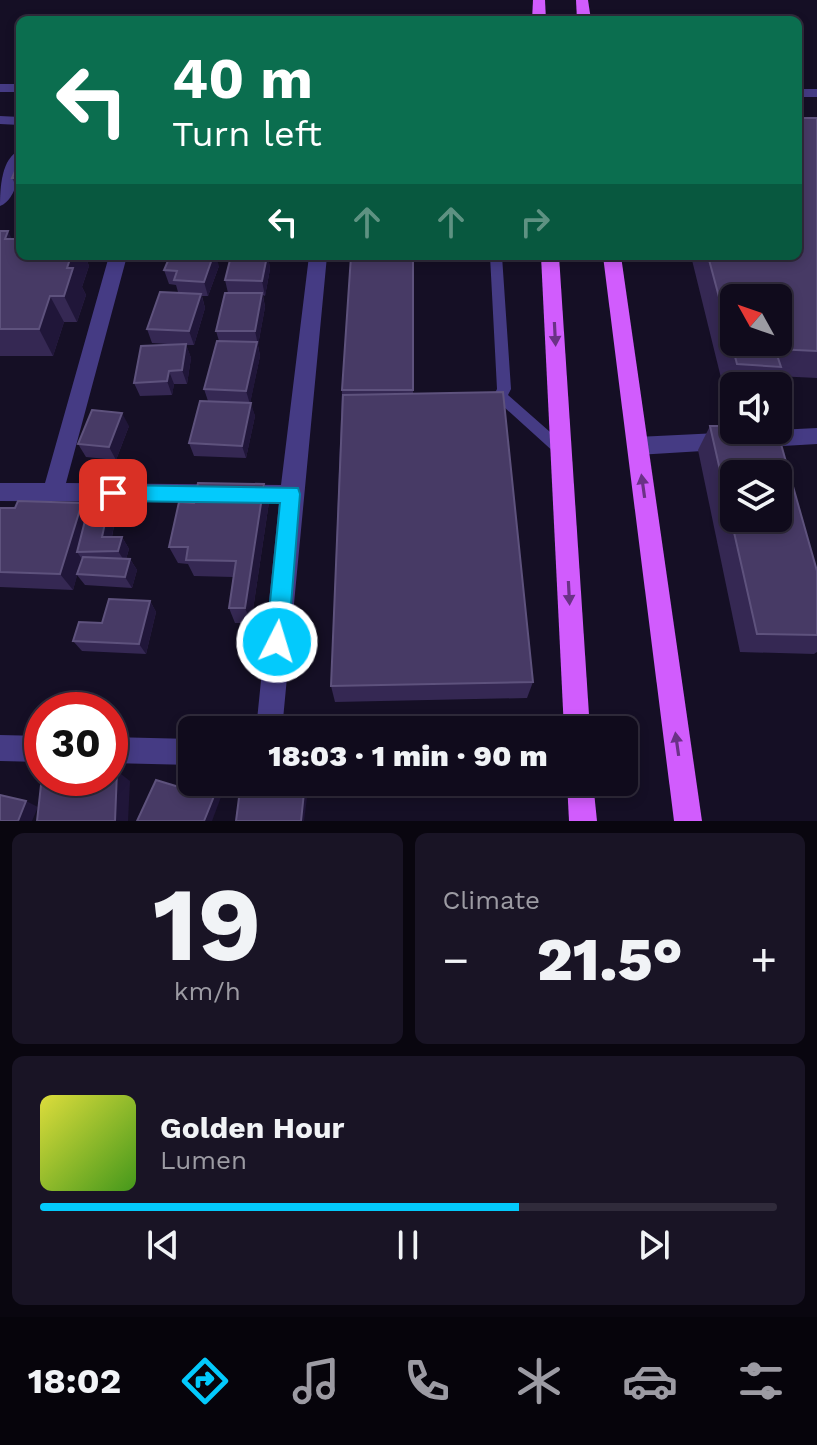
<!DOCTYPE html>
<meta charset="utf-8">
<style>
body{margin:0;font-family:"Work Sans",sans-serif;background:#191425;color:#f1f3f6;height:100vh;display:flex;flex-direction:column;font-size:30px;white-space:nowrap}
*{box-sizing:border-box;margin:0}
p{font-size:26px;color:#9c9ba3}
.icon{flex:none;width:44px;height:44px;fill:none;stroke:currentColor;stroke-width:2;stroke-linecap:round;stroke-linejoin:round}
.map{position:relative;height:821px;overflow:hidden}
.panel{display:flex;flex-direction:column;gap:12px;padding:12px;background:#09060f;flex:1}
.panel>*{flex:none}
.hud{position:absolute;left:16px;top:16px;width:786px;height:244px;border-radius:12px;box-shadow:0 4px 12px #0003,0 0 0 2px #302b3b;background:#0b6e4f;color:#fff;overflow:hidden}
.needle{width:52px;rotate:310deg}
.controls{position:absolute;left:720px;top:284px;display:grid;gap:16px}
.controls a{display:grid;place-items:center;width:72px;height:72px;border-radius:12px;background:#100b1c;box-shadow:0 4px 12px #0003,0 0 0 2px #302b3b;font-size:40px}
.speed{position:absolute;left:24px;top:692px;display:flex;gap:16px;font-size:40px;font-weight:700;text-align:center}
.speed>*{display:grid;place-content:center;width:104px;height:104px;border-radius:50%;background:#100b1c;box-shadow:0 4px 12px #0003,0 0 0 2px #302b3b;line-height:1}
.speed .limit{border:12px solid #d22;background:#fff;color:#111}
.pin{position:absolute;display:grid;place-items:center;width:68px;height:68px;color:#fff;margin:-34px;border-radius:16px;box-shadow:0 4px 12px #0006}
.me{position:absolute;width:88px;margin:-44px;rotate:5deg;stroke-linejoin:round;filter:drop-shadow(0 0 6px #0008)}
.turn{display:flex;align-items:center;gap:28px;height:168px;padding:0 24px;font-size:36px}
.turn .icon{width:104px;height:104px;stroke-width:2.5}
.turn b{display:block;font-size:56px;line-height:68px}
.lanes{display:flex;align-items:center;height:76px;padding:0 24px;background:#0003;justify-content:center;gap:40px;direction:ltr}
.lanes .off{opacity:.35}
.big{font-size:60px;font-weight:800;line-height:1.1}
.panel .card{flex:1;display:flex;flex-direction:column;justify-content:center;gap:12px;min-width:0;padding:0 28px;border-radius:12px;background:#191425}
.panel .dial{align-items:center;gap:0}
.dial b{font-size:104px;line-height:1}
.song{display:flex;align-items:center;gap:24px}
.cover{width:96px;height:96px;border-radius:12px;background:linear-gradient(135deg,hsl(60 70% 55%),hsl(100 70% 35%))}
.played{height:8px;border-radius:4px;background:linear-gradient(90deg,#03cafc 65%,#302b3b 65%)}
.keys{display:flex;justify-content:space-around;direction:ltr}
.heat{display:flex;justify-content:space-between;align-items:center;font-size:44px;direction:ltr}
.panel .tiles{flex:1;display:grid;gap:12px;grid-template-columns:1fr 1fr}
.card:last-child{grid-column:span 2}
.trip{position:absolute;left:178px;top:716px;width:460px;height:80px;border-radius:12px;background:#100b1c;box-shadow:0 4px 12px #0003,0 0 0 2px #302b3b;font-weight:800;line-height:80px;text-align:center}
.tab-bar{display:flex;height:128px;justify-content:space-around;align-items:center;background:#06040b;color:#9c9ba3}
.tab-bar .icon{width:56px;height:56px}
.tab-bar .active{color:#03cafc}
.tab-bar b{font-size:36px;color:#f1f3f6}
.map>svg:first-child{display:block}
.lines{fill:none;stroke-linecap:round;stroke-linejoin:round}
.service{fill:#453b84;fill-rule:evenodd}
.minor{fill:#453b84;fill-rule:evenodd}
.tertiary{fill:#453b84;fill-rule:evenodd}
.primary{fill:#d15cfd;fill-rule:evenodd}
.wall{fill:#352853}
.shaded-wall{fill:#201639}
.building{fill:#473a65;stroke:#5e527d;stroke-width:2;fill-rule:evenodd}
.oneway{fill:#6a3286}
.route{fill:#03cafc;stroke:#0283a4;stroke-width:2}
</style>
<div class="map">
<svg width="817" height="821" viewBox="0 0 817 821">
<rect width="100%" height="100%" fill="#150f25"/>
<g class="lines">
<polygon class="service" points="490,256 502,256 511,389 508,395 566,446 568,450 566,454 561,456 556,454 493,397 497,389"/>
<g class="minor">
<path d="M 20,150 C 20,168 18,199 0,206 C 0,189 1,158 20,150 Z"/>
<polygon points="109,256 127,256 66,483 281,485 309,256 327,256 282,730 256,730 279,503 0,501 0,483 45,483"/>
<polygon points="817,428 817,444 637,455 630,452 627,446 630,440 637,437"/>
<polygon points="0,735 42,736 42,762 0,761"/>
<polygon points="110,737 192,739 192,765 110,763"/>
</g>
<g class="tertiary">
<rect x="0" y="84" width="20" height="8"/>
<rect x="798" y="89" width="19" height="8"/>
<polygon points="0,116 20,117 20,125 0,124"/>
</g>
<g class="primary">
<polygon points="533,0 545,0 546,20 532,20"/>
<polygon points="576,0 588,0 591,20 577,20"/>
<polygon points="541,256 559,256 590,730 564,730"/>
<polygon points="603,256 621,256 702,821 674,821"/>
<polygon points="567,782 593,782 597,821 569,821"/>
</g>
</g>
<g class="wall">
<polygon points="817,118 817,378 776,376 770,386 734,386 734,391 724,390 691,256 798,256"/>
<polygon points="20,160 20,194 12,178"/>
<polygon points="0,231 20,256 85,256 89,266 82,287 86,295 77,322 64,322 53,356 0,356"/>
<polygon points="268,256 270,269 265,296 263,295 265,307 258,345 260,356 250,403 255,416 246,458 194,456 189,443 208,401 204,389 219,341 216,331 228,293 225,280"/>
<polygon points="413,256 413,394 533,682 527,698 335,702 331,686 342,390"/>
<polygon points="219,266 208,296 202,296 205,308 194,345 186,345 191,358 187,384 174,384 172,395 140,396 134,383 182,345 152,343 147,329 178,292 176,285 169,284 164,270"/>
<polygon points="129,426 116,460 86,457 78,444"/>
<polygon points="710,426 817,571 817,652 814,654 740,652 698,450"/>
<polygon points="136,490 139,496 136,511 109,511 115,521 112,537 122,537 129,549 126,559 130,559 137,570 132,588 85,585 77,575 73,590 0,587 0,508 87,511 89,509 87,505"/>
<polygon points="269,502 251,623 235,623 229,608 233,577 194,576 188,564 178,563 169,547"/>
<polygon points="150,601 156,612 146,654 82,651 73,641"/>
</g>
<g class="shaded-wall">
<polygon points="8,231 20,255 5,239"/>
<polygon points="71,256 85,256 89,266 82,287 86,295 77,322 64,296 67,268"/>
<polygon points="213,256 216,256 219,266 208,296 204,282"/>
<polygon points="268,256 270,269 265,296 262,281"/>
<polygon points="262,293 265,307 258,345 255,331"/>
<polygon points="201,294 205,308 194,345 189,331"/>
<polygon points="50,296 64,322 53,356 39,329"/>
<polygon points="257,342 260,356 250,404 246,391"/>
<polygon points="186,344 191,358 187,384 182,370"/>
<polygon points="169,371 174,384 172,395 167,381"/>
<polygon points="251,403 255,416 246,458 242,446"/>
<polygon points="122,413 129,426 116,460 109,447"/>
<polygon points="264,484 269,502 251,623 245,608"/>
<polygon points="136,490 139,496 136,511 132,505"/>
<polygon points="82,503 94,520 77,552 82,559 73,590 60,574"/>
<polygon points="108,509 115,521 109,549 102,537"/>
<polygon points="122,537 129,549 125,562 118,551"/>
<polygon points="130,559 137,570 132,588 125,577"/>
<polygon points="150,601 156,612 146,654 139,644"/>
<polygon points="117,771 130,781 128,821 115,821"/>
<polygon points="305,783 308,790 304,821 301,821"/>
<polygon points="216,791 221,797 212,821 204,821"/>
<polygon points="26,801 38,807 32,821 18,821"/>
</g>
<g class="building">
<path d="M 798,118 L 817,118 L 817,351 L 775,349 L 781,367 L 737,364 L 708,256 L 798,256 ZM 734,298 L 778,298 L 778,342 L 734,342 Z"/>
<polygon points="20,160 20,178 12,178"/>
<polygon points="0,231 8,231 5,239 20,239 20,256 71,256 67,268 73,268 64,296 50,296 39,329 0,329"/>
<polygon points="170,256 213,256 204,282 174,280 177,271 164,270"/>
<polygon points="231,256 267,256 262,281 225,280"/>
<polygon points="351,256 413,256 413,390 342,390"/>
<polygon points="160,292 201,294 189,331 147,329"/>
<polygon points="225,293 262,293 255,331 216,331"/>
<polygon points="217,341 257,342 246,391 204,389"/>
<polygon points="186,344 182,370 169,371 167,381 134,383 141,346"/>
<polygon points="503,392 533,682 331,686 343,395"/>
<polygon points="200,401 251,403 242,446 189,443"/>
<polygon points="92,410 122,413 109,447 78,444"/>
<path d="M 710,426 L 734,426 L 734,430 L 777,430 L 817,571 L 817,635 L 757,634 ZM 734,474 L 778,474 L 778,518 L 734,518 Z"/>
<polygon points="198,483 264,484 245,608 229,608 236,561 186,560 188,547 169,547 179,502 194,503"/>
<polygon points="91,490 136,490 132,505 87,505"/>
<polygon points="18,501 82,503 60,574 0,572 0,508 15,508"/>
<polygon points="88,509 108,509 102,537 122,537 118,551 77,552"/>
<polygon points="83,557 130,559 125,577 77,574"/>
<polygon points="109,599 150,601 139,644 73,641 79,622 102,623"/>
<polygon points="117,771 115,821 37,821 41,785 79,778 110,778 110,773"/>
<polygon points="156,780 189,790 192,783 216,791 204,821 137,821"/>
<polygon points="241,782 305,783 301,821 236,821"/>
<polygon points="0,795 26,801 18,821 0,821"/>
</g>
<defs><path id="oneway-solid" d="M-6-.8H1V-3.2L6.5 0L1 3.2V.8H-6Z" transform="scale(2)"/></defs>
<g class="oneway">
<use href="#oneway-solid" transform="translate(555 334) rotate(87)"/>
<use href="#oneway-solid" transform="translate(643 486) rotate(-98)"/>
<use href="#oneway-solid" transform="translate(569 593) rotate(87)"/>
<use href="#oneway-solid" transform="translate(677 744) rotate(-98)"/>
</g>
<polygon class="route" points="113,485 298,488 300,494 288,642 285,649 277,652 269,649 266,642 280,503 113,501 106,499 103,493 106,487"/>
</svg>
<div class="controls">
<a><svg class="needle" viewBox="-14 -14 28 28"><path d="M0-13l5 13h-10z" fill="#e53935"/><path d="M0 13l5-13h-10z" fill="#9c9ba3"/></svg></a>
<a><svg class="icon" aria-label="sound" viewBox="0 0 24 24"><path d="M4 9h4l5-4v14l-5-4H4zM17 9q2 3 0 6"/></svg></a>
<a><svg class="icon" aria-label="layers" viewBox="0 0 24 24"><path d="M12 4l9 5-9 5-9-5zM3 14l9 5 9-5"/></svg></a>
</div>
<div class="speed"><div class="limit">30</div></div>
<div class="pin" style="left:113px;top:493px;background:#d93025"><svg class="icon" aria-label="arrive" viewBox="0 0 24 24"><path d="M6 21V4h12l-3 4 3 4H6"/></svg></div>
<svg class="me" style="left:277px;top:642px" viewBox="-20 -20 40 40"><circle r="17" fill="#03cafc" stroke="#fff" stroke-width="3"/><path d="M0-11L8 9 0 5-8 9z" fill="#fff"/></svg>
<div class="trip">18:03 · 1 min · 90 m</div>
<div class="hud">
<div class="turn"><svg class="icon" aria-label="left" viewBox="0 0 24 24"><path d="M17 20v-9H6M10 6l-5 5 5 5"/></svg><div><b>40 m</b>Turn left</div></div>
<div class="lanes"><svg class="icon" aria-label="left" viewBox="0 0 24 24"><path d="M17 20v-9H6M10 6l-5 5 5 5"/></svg><svg class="icon off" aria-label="ahead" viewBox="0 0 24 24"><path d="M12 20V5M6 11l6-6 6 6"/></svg><svg class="icon off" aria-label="ahead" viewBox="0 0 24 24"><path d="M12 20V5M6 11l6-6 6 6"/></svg><svg class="icon off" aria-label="right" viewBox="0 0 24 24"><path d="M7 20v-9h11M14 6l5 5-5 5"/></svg></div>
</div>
</div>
<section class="panel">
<div class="tiles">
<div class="card dial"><b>19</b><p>km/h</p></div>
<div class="card"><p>Climate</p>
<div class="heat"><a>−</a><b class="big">21.5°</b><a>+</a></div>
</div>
<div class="card">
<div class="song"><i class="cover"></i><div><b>Golden Hour</b><p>Lumen</p></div></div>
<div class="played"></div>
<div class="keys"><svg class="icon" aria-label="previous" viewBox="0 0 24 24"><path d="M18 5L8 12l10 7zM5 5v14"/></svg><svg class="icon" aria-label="pause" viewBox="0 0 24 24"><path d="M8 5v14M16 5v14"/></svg><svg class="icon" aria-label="next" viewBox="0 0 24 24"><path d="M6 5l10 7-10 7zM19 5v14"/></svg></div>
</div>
</div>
</section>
<nav class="tab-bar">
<b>18:02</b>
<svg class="icon active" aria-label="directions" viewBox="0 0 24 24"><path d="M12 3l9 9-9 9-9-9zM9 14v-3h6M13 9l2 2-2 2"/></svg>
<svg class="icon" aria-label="music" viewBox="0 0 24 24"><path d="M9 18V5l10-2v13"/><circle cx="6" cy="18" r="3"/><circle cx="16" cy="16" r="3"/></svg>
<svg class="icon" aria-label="phone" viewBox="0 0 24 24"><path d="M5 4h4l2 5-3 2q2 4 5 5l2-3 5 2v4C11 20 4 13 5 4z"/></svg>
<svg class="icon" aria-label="climate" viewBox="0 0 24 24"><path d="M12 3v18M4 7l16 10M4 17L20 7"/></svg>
<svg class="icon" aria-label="car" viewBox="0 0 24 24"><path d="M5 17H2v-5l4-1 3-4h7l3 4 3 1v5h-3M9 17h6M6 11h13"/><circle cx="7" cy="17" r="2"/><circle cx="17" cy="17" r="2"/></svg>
<svg class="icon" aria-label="filters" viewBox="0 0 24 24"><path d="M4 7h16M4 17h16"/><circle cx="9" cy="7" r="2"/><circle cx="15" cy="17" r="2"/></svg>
</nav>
